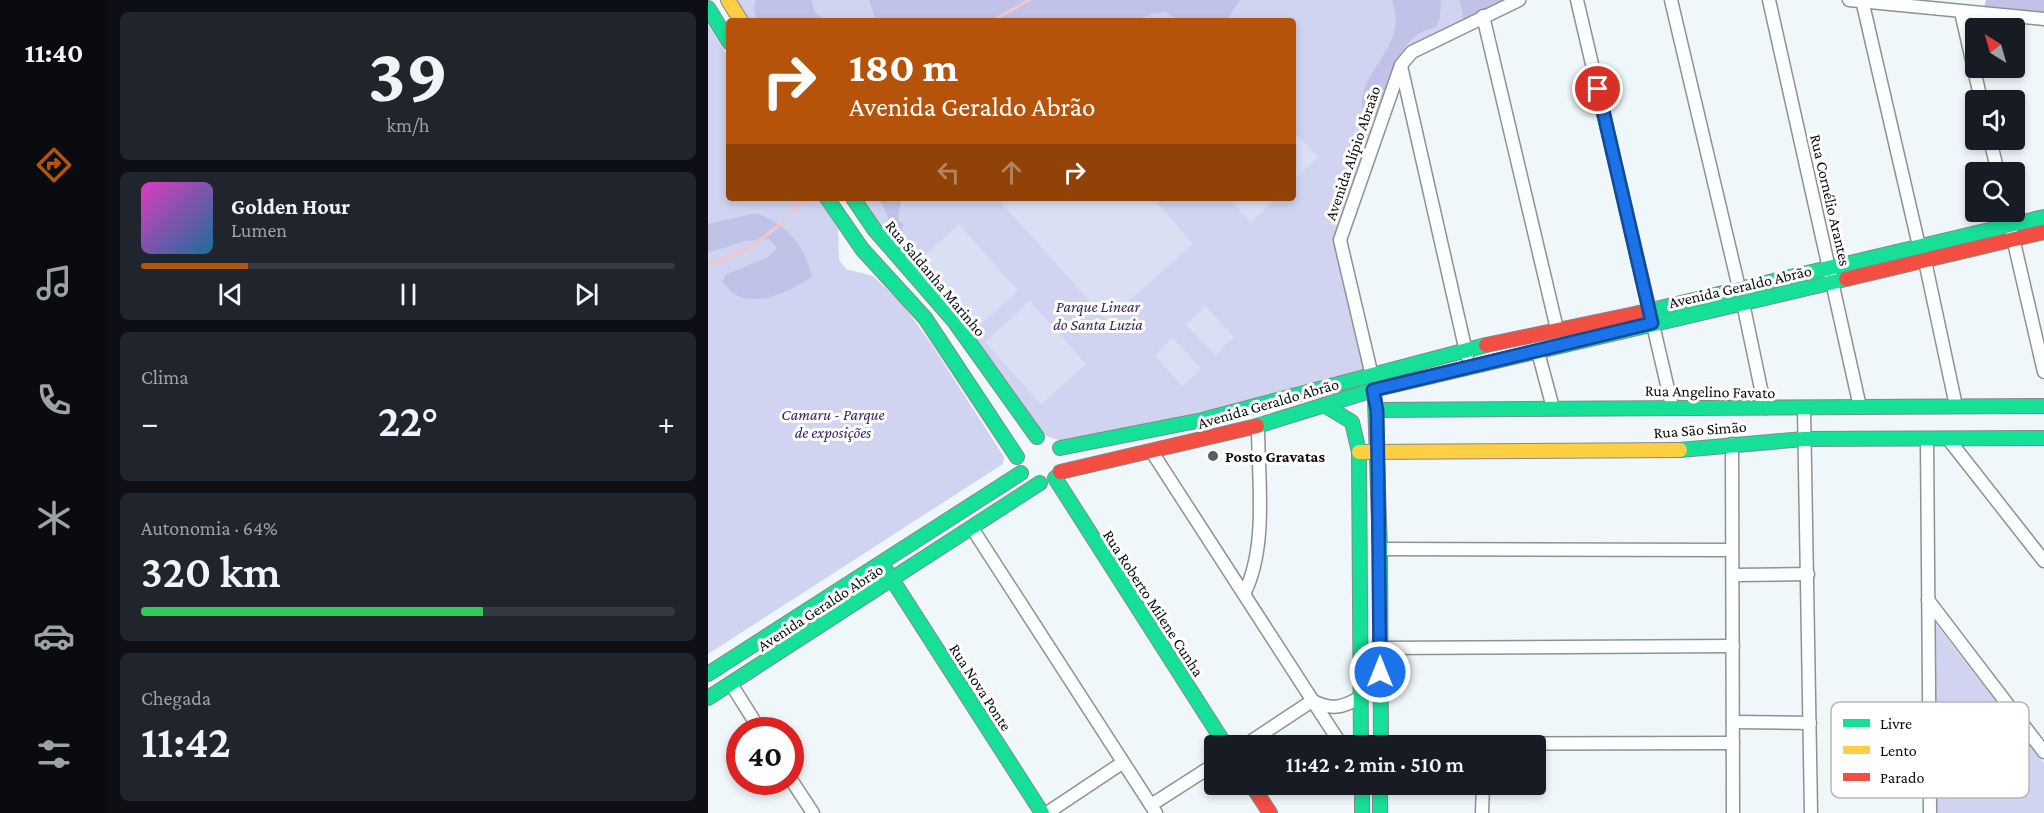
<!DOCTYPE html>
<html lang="pt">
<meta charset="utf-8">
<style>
body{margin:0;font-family:"Crimson Pro",serif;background:#20242c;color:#f1f3f6;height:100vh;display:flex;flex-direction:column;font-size:22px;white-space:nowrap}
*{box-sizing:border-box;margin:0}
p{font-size:20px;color:#9ea1a6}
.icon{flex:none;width:33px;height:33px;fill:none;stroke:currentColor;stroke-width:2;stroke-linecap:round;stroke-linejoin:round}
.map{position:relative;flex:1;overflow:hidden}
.drawer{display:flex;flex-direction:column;gap:12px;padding:12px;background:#0d0f14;width:600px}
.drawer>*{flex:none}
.banner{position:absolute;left:18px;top:18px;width:570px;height:183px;border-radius:6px;box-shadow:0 3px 9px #0003;background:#b45309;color:#fff;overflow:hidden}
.needle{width:39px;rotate:323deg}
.fabs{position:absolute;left:1257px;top:18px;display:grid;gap:12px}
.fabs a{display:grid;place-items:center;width:60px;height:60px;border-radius:6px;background:#171b24;box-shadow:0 3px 9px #0003;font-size:30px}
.speed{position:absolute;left:18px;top:717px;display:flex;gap:12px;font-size:30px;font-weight:700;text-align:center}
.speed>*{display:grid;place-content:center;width:78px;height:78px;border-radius:50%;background:#171b24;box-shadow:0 3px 9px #0003;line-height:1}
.speed .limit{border:9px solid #d22;background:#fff;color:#111}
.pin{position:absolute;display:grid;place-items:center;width:51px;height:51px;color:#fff;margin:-26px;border:3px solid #fff;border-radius:50%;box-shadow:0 2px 6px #0007}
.me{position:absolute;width:66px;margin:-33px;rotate:0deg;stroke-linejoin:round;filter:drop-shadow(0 0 4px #0008)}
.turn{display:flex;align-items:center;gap:21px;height:126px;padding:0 24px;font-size:27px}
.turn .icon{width:78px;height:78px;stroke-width:2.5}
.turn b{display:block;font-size:42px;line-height:51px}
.lanes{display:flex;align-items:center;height:57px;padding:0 24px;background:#0003;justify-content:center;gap:30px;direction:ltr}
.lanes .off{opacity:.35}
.big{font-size:45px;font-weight:600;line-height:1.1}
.drawer .card{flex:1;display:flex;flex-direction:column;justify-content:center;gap:9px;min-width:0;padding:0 21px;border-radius:9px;background:#20242c}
.drawer .dial{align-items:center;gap:0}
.dial b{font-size:78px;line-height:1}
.song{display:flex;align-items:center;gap:18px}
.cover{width:72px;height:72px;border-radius:9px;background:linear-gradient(135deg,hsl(310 70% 55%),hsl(200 70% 35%))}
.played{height:6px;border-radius:3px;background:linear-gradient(90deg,#b45309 20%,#363941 20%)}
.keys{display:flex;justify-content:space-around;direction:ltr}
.heat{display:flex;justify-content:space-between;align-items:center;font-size:33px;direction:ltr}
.charge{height:9px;border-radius:4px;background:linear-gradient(90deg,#34c759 64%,#363941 0)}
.trip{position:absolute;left:496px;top:735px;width:342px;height:60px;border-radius:6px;background:#171b24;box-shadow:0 3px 9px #0003;font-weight:600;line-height:60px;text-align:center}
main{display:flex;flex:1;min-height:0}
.menu{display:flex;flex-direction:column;width:108px;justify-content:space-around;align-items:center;background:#090b0e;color:#9ea1a6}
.menu .icon{width:42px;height:42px}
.menu .on{color:#b45309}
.menu b{font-size:27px;color:#f1f3f6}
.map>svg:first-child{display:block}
.green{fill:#d0d4f0}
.forest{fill:#c0c2e7}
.pitch{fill:#dae0f4}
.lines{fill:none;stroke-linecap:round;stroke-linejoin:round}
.stream{stroke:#f2c7cc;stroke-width:3}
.street-casing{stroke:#8e9293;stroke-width:15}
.fast-casing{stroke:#85888a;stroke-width:16}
.slow-casing{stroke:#85888a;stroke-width:16}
.jam-casing{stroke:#85888a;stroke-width:16}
.street{stroke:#fdfefe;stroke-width:12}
.fast{stroke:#16e098;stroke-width:14}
.slow{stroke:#ffcf43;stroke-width:14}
.jam{stroke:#f24e42;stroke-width:14}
.route-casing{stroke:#114b97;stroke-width:15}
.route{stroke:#1a73e8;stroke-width:10}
.poi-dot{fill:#5b5e5f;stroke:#fff;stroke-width:2}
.labels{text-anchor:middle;stroke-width:6;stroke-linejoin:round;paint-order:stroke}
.street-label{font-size:16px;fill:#0c0c0c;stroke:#fff}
.park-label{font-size:16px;font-style:italic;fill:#331f61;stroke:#fff}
.poi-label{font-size:16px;font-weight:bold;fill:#0c0c0c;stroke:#fff;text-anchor:start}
.key{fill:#fff;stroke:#b6b6b6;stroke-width:1.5}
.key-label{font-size:16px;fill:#0c0c0c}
</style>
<main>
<nav class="menu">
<b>11:40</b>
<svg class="icon on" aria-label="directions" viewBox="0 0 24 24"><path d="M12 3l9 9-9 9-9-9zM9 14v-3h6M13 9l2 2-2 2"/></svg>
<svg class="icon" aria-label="music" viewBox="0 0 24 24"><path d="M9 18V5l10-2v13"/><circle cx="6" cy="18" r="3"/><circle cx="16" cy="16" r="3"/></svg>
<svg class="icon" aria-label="phone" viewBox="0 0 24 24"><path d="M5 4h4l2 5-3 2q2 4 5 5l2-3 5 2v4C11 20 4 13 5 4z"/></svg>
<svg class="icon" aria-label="climate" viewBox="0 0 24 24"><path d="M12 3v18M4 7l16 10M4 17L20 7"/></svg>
<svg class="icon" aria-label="car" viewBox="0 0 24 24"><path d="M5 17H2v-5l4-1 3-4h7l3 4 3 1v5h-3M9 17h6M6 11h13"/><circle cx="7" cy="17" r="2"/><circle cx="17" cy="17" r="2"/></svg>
<svg class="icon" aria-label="filters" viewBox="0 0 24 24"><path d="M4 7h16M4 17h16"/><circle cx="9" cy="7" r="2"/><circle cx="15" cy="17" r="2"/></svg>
</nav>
<section class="drawer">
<div class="card dial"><b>39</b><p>km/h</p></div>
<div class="card">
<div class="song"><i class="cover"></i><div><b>Golden Hour</b><p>Lumen</p></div></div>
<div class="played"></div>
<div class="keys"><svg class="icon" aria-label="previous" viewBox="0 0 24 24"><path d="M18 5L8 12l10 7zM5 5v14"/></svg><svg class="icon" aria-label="pause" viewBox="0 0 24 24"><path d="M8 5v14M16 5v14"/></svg><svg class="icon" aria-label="next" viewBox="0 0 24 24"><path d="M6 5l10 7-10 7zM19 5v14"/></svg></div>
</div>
<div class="card"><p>Clima</p>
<div class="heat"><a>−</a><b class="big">22°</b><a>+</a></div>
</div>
<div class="card"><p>Autonomia · 64%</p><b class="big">320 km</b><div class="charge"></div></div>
<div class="card"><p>Chegada</p><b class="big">11:42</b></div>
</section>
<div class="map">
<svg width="1336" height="813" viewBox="0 0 1336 813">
<rect width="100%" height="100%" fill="#eff7fa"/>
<g class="green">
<polygon points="20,0 811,0 704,52 669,90 657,164 632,240 664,376 353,441 331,433 145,198 585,198 585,21 33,21"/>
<polygon points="0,25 21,58 21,198 110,198 130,229 131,260 138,269 165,276 195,305 224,345 296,457 295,464 0,654"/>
<polygon points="1224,619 1336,763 1336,813 1228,813"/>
</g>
<g class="forest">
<polygon points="48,0 103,0 107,12 117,21 49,21 46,9"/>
<path d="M 161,0 L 532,0 L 518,21 L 472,21 C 455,6 445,14 426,21 L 168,21 Z"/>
<path d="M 684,0 L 733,0 L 732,18 L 727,28 C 683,34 686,95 664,121 L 658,118 C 638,76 704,51 684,0 Z"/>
<polygon points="751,0 800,0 757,19 753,18 755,14"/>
<polygon points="1278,0 1336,0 1336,16 1275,11"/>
<polygon points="153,198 193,198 190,221 196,224 193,231 186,233 175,205 170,200 155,201"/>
<path d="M 48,213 C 78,223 97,246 104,277 C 85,290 50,307 28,295 C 23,292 18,285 14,282 L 17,275 L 60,257 L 69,248 L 61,239 L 37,241 L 0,253 L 0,224 Z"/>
</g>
<g class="pitch">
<polygon points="585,131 610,157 585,181"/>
<polygon points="297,198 445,198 485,244 399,320 293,202"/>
<polygon points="520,198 568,198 543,222"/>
<polygon points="251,224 310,291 269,327 210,261"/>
<polygon points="322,301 378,364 333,404 277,342"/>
<polygon points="497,306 526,337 507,355 478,325"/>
<polygon points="465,338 493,369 474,386 447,355"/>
</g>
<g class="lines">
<g class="stream">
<polyline points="284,21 321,0"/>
<polyline points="83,213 97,198"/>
<path d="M 0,264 C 33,254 50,243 76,221"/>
</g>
<defs>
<g id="street">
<polyline points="869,0 964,406"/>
<polyline points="963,0 1031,288"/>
<polyline points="1061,0 1152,407"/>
<polyline points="1141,0 1336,19"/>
<polyline points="1154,0 1211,246"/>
<polyline points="1253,12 1273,100"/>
<polyline points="775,16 849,329"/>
<polyline points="693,66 759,356"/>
<polyline points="1282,140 1290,172"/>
<polyline points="1299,212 1336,372"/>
<polyline points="1217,261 1248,406"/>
<polyline points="1035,303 1057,408"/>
<polyline points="830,352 845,408"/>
<polyline points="664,376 632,240 693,65 704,52 811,0"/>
<polyline points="1096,409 1103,813"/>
<polyline points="1219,439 1222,813"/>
<polyline points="1241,440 1336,561"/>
<polyline points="1024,444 1025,813"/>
<polyline points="444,452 634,746"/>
<polyline points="264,528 448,813"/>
<polyline points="672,549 1023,550"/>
<polyline points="1026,575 1100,574"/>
<path d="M 536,594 C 560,547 550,478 550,426"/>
<polyline points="1220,600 1336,752"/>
<polyline points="671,648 1025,646"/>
<polyline points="23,684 52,730"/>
<path d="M 605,701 C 623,710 634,708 651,698"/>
<polyline points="1025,722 1102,723"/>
<polyline points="673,744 1025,743"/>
<polyline points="536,746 604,701"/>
<polyline points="82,778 105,813"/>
<polyline points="443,805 507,764"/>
<polyline points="339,813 414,763"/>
<polyline points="774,813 775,784"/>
</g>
<g id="fast">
<polyline points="0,8 21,42"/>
<polyline points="119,198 154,249 217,318 309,457"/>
<polyline points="145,198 166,229 246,321 329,437"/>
<polyline points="931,313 1336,217"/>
<polyline points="667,400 672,549 673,746"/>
<polyline points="616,405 644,422 651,452 653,746"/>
<polyline points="669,410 1336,406"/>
<polyline points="549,426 665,390 1138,279"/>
<polyline points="352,448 494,420 778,345"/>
<polyline points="972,450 1096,439 1336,438"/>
<polyline points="347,478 518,746"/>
<polyline points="178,570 334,813"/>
<polyline points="0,674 313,473"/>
<polyline points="0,698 332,483"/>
<polyline points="654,784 654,813"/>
<polyline points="672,784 672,813"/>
</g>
<g id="slow">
<polyline points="20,0 33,21"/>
<polyline points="651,452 972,450"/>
</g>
<g id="jam">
<polyline points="1138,279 1336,232"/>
<polyline points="778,345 931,313"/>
<polyline points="352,472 549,426"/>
<polyline points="543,784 562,813"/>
</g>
</defs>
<use href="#street" class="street-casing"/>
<use href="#fast" class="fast-casing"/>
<use href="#slow" class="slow-casing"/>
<use href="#jam" class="jam-casing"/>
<use href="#street" class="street"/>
<use href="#fast" class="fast"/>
<use href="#slow" class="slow"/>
<use href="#jam" class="jam"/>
</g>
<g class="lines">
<defs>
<polyline id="route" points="672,672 670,471 669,411 665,390 944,323 890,89"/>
</defs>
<use href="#route" class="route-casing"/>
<use href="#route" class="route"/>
</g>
<circle class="poi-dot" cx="505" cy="456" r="6"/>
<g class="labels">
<g class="street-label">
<text transform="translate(644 153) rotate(-71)" y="6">Avenida Alípio Abraão</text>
<text transform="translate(1123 200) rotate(77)" y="6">Rua Cornélio Arantes</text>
<text transform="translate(228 278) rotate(50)" y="6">Rua Saldanha Marinho</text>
<text transform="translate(1032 286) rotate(-13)" y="6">Avenida Geraldo Abrão</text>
<text transform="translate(1002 391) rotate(1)" y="6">Rua Angelino Favato</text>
<text transform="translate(560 403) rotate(-16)" y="6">Avenida Geraldo Abrão</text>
<text transform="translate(992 429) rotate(-4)" y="6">Rua São Simão</text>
<text transform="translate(446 603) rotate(57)" y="6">Rua Roberto Milene Cunha</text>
<text transform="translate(112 607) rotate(-33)" y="6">Avenida Geraldo Abrão</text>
<text transform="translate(273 687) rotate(57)" y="6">Rua Nova Ponte</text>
</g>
<g class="park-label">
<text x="390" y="312">Parque Linear<tspan x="390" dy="18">do Santa Luzia</tspan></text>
<text x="125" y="420">Camaru - Parque<tspan x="125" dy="18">de exposições</tspan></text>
</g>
<g class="poi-label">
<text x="517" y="462">Posto Gravatas</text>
</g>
</g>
<rect x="1123" y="702" width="198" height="96" rx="9" class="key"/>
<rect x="1135" y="719" width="27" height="8" fill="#16e098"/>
<rect x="1135" y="746" width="27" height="8" fill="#ffcf43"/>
<rect x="1135" y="773" width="27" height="8" fill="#f24e42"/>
<g class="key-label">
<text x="1172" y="729">Livre</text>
<text x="1172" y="756">Lento</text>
<text x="1172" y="783">Parado</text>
</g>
</svg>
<div class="fabs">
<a><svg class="needle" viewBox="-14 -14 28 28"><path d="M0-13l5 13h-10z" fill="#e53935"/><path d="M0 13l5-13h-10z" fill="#9ea1a6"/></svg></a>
<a><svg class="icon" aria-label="sound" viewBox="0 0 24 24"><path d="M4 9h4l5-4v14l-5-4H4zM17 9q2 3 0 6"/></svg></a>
<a><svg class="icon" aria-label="search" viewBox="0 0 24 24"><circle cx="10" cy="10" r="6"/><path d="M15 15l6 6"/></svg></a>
</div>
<div class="speed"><div class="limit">40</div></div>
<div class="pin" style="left:890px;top:89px;background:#d93025"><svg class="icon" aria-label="arrive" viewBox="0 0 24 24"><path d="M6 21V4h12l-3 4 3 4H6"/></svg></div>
<svg class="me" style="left:672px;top:672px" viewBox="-20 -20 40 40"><circle r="17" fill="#1a73e8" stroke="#fff" stroke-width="3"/><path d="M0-11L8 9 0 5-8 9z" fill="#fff"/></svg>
<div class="trip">11:42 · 2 min · 510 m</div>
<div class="banner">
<div class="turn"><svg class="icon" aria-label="right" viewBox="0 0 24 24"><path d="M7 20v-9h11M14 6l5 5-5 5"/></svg><div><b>180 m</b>Avenida Geraldo Abrão</div></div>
<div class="lanes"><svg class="icon off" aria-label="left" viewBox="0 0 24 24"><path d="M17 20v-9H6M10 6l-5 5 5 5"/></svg><svg class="icon off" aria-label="ahead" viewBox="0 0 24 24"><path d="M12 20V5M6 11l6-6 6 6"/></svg><svg class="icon" aria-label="right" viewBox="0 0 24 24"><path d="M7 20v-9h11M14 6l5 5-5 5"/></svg></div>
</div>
</div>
</main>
